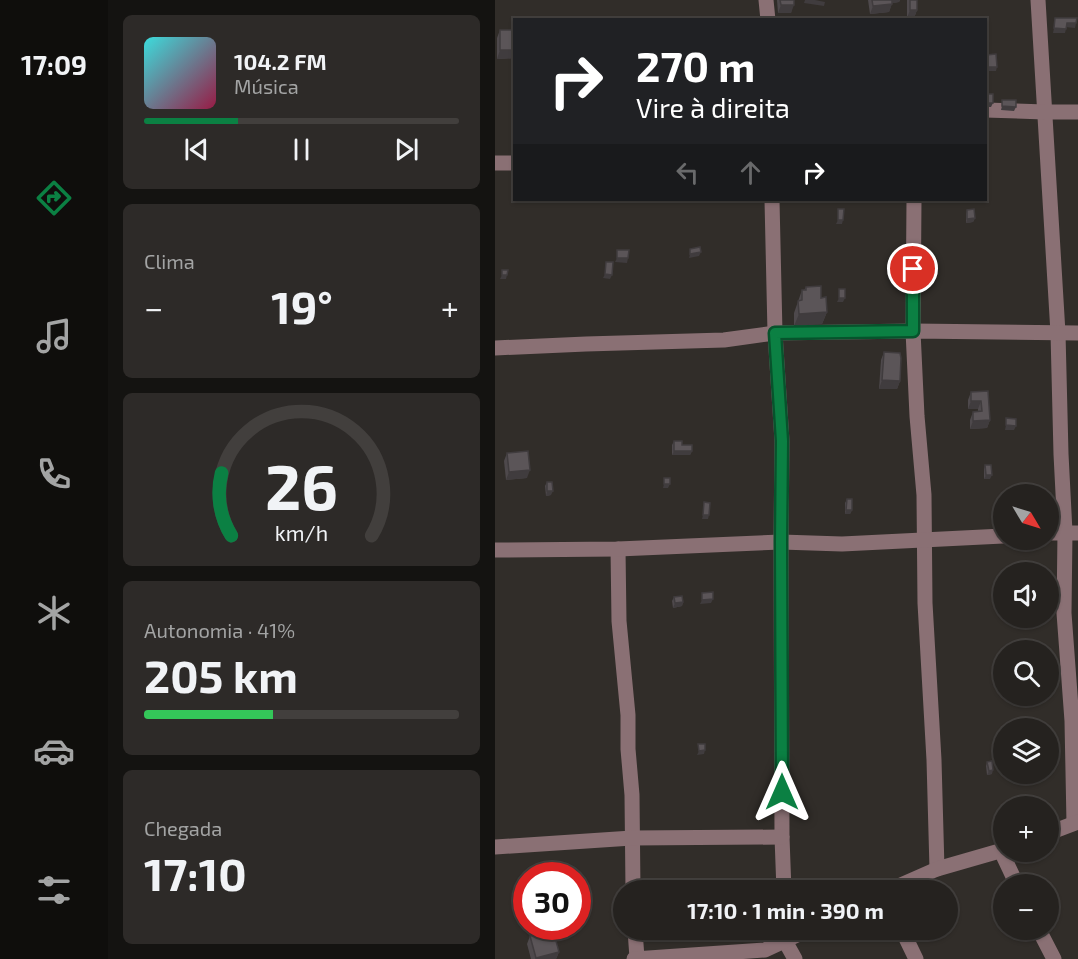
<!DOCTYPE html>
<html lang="pt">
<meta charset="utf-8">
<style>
body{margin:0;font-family:"Exo 2",sans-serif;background:#2d2a28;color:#f1f3f6;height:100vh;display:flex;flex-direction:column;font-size:22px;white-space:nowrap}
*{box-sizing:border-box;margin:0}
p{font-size:20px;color:#a3a4a4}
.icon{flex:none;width:33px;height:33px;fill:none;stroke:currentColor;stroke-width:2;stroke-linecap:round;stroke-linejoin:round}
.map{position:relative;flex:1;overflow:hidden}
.details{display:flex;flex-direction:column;gap:15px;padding:15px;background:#141311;width:387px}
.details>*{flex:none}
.hud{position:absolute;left:18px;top:18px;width:474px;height:183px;border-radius:0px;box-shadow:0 2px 4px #0004,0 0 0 2px #423f3d;background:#202124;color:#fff;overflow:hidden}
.needle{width:39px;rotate:128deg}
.controls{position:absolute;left:498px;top:484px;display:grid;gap:12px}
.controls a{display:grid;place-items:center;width:66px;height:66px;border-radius:50%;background:#25221f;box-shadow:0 2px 4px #0004,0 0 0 2px #423f3d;font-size:30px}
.speed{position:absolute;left:18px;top:862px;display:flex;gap:12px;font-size:30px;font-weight:700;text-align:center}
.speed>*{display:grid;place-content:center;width:78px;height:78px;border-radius:50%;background:#25221f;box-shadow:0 2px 4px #0004,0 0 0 2px #423f3d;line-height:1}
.speed .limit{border:9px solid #d22;background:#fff;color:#111}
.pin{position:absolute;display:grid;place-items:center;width:51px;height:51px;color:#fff;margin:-26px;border:3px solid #fff;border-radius:50%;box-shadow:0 2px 6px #0007}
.me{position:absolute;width:66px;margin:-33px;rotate:0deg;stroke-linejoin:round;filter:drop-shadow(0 0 4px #0008)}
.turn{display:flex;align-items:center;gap:21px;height:126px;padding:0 24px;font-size:27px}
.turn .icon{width:78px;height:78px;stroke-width:2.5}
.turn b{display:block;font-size:42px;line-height:51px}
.lanes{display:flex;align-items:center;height:57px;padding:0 24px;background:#0003;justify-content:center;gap:30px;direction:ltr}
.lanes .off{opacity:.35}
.big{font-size:45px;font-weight:700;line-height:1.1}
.details .card{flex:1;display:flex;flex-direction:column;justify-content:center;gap:9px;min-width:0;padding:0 21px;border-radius:9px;background:#2d2a28}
.details .dial{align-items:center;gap:0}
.dial svg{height:156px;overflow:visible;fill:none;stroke:#423f3d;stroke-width:7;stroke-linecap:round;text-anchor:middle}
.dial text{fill:#f1f3f6;stroke:none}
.song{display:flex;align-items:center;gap:18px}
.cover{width:72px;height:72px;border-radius:9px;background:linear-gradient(135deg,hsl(180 70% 55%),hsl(340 70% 35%))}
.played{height:6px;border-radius:3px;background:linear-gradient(90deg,#0b8043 30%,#423f3d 30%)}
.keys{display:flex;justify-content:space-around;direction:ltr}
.heat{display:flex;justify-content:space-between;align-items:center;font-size:33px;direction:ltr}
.charge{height:9px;border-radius:4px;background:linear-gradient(90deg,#34c759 41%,#423f3d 0)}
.trip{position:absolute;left:118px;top:880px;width:345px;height:60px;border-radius:30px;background:#25221f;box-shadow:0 2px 4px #0004,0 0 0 2px #423f3d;font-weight:700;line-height:60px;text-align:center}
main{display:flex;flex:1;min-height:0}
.dock{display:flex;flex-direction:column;width:108px;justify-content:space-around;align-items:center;background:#0f0e0c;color:#a3a4a4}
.dock .icon{width:42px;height:42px}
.dock .selected{color:#0b8043}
.dock b{font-size:27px;color:#f1f3f6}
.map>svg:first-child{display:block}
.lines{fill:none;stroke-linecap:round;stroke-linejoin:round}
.minor{stroke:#8a7074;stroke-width:15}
.wall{fill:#4e494c}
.shaded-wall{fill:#403c3e}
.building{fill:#5b5558;stroke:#403c3e;stroke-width:1.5}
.route-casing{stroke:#07532c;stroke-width:15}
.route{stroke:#0b8043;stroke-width:10}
</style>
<main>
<nav class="dock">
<b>17:09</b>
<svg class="icon selected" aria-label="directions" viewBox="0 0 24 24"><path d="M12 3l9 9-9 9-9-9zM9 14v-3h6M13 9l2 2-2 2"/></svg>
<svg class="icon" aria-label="music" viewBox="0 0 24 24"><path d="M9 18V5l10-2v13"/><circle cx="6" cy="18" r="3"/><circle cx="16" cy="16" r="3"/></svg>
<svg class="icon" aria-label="phone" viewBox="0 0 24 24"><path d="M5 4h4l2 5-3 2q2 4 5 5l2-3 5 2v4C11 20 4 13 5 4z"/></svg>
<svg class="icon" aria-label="climate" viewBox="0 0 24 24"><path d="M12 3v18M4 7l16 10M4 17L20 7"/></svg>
<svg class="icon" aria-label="car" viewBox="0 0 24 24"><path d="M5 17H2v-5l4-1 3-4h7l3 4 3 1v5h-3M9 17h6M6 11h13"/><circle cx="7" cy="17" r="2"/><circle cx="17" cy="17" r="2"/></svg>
<svg class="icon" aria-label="filters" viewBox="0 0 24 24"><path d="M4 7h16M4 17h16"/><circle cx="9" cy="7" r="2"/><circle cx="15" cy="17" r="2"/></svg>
</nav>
<section class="details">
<div class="card">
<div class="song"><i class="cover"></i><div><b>104.2 FM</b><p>Música</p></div></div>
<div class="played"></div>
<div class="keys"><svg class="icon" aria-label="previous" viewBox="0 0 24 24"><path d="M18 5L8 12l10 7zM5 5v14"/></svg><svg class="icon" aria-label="pause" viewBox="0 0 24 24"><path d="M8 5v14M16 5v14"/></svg><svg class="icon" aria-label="next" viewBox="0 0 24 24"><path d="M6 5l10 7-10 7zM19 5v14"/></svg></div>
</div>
<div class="card"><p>Clima</p>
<div class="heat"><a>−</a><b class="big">19°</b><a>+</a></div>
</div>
<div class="card dial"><svg viewBox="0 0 100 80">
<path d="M14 69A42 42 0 1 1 86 69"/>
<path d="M14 69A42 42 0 0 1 9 37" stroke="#0b8043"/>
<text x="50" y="56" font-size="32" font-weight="700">26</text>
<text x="50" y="72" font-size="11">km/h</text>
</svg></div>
<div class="card"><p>Autonomia · 41%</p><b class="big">205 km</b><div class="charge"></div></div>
<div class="card"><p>Chegada</p><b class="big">17:10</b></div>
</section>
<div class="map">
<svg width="583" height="959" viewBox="0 0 583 959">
<rect width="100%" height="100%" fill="#312d29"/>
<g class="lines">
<g class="minor">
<polyline points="271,0 273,20"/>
<polyline points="543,0 563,333 566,454 570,532 569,613 577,721 579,823"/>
<polyline points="490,110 550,112 583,112"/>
<polyline points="0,163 20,163"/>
<polyline points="277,200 280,333 287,441 286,542 287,837 289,891"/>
<polyline points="419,200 418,331 422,416 429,495 430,603 439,760 442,869"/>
<polyline points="0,348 91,344 229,340 280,333 418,331 583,333"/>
<polyline points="554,533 583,533"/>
<polyline points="123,549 124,621 133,715 133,749 137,795 138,891"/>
<polyline points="0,550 123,549 286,542 347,544 508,536"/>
<polyline points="554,833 583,822"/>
<polyline points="0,847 137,838 287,837"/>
<polyline points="506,851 522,885"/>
<polyline points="392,891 442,869 508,850"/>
<polyline points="140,930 142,958"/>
<polyline points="407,930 421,959"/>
<polyline points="544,930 559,959"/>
<polyline points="290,933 290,941 300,959"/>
<polyline points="139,959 270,950 313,930"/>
</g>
</g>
<g class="wall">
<polygon points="282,0 299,0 296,13 283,13"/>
<polygon points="373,0 405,0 404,2 397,3 394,12 375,14"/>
<polygon points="412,0 422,0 422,10 419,18 412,18"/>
<polygon points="5,30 20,30 20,58 2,59 2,38"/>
<polygon points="472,210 480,218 478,222 471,223 471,214"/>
<polygon points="311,287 326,298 332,312 327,324 299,326 299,313 307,290 309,290"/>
<polygon points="389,352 405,381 402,389 384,389 386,360"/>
<polygon points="493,391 495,420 492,428 475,429 475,420 478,412 483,411 483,409 473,409 473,400 476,392"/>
<polygon points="179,441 197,451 195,455 177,455 177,445"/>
<polygon points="12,453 32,478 11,480 9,461"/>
<polygon points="490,465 495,479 489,479 489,469"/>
<polygon points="52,482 56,495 51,496 50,486"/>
<polygon points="352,499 357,510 355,514 350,514 350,503"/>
<polygon points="179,597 188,602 187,606 178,608 177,601"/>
<polygon points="492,762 497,774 492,775 491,766"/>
<polygon points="35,936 64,952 61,959 36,959 32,944"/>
</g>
<g class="shaded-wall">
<polygon points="310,0 320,0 330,2 329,6 309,3"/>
<polygon points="395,0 405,0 404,2 393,4"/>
<polygon points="397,4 394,12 375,14 378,6"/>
<polygon points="286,5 299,5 296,13 283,13"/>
<polygon points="415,10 422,10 419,18 412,18"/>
<polygon points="572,23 581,23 580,28 570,27"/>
<polygon points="559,28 571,29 570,33 558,33"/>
<polygon points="5,50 20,50 20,58 2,59"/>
<polygon points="491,67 502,67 501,71 490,71"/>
<polygon points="492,103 498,103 496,107 491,107"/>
<polygon points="507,106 521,107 519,111 506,110"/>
<polygon points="480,218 478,222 471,223 472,219"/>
<polygon points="343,220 348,220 347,224 341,224"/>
<polygon points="206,252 204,256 194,258 195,254"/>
<polygon points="122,258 133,258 132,263 120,262"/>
<polygon points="110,274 117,275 115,279 108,278"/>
<polygon points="7,275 12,275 11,279 5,279"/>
<polygon points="344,298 350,298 348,302 342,302"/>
<polygon points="332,312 327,324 299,326 304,314"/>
<polygon points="387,380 405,381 402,389 384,389"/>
<polygon points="476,401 486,401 483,409 473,409"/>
<polygon points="495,420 492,428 475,429 478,421"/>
<polygon points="511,425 521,426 519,430 510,430"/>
<polygon points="179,451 197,451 195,455 177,455"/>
<polygon points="35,470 32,478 11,480 14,472"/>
<polygon points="491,475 497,475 495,479 489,479"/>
<polygon points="169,484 175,484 173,488 168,488"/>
<polygon points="52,491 58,491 56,495 51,496"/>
<polygon points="351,510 357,510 355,514 350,514"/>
<polygon points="208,515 214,515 213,519 207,519"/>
<polygon points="218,599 216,603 205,604 207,600"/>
<polygon points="188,602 187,606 178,608 180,603"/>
<polygon points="210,750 209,754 202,755 204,751"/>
<polygon points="498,770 497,774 492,775 494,771"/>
<polygon points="64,952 61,959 40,959 41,958"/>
</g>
<g class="building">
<polygon points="285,0 299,0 299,5 286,5"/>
<polygon points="377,0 397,0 397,4 378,6"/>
<rect x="415" y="0" width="7" height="10"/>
<rect x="298" y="17" width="10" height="3"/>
<polygon points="560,18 582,18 581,23 572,23 571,29 559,28"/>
<rect x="5" y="30" width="15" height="20"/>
<polygon points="501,54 502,67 491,67 491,55"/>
<rect x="492" y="94" width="6" height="9"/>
<polygon points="507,100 521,100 521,107 507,106"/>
<polygon points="343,209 349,209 348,220 343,220"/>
<polygon points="479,209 480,218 472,219 472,210"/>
<polygon points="205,247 206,252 195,254 195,249"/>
<polygon points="122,250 134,250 133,258 122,258"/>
<polygon points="111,262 118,262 117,275 110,274"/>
<polygon points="7,270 13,270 12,275 7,275"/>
<polygon points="326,286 326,298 331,297 332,312 304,314 303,301 307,300 307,290 311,290 311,287"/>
<rect x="344" y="289" width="6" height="9"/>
<polygon points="389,352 405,353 406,358 405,381 387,380"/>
<polygon points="493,391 495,420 478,421 478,412 487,411 486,401 476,401 476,392"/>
<polygon points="511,418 521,419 521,426 511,425"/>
<polygon points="179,441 187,441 187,445 197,445 197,451 179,451"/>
<polygon points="33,451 35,470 14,472 12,453"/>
<polygon points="490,465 496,465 497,475 491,475"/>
<rect x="169" y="478" width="6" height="6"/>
<polygon points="52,482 57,482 58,491 52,491"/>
<polygon points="352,499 357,499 357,510 351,510"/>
<polygon points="209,502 215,503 214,515 208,515"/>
<polygon points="218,592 218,599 207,600 207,593"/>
<polygon points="187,596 188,602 180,603 179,597"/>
<polygon points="203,744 210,744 210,750 204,751"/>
<polygon points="497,761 498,770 494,771 492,762"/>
<polygon points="58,930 64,952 41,958 35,936"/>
</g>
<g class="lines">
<defs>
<polyline id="route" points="287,792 286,542 287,441 280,333 418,331 418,269"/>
</defs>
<use href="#route" class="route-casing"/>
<use href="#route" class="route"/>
</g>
</svg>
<div class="controls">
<a><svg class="needle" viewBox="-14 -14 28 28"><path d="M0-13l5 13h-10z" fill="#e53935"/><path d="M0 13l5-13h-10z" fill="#a3a4a4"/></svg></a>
<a><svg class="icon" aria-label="sound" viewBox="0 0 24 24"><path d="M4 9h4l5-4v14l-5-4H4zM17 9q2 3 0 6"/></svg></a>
<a><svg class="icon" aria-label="search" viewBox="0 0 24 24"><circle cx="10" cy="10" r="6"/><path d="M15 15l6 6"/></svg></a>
<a><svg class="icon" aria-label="layers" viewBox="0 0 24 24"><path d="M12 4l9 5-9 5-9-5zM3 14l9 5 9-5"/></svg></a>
<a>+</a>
<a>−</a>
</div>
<div class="speed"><div class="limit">30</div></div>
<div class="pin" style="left:418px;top:269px;background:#d93025"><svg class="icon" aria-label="arrive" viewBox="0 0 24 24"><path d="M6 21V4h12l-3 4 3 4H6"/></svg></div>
<svg class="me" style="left:287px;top:792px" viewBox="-20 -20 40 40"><path d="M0-17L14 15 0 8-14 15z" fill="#0b8043" stroke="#fff" stroke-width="4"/></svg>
<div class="trip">17:10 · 1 min · 390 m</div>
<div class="hud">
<div class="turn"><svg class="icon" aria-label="right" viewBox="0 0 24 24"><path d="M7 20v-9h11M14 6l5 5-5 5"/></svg><div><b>270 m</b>Vire à direita</div></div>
<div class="lanes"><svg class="icon off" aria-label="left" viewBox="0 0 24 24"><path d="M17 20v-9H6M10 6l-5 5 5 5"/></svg><svg class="icon off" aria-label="ahead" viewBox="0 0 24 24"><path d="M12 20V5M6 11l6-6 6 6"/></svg><svg class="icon" aria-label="right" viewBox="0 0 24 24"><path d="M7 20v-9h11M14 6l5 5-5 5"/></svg></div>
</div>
</div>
</main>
